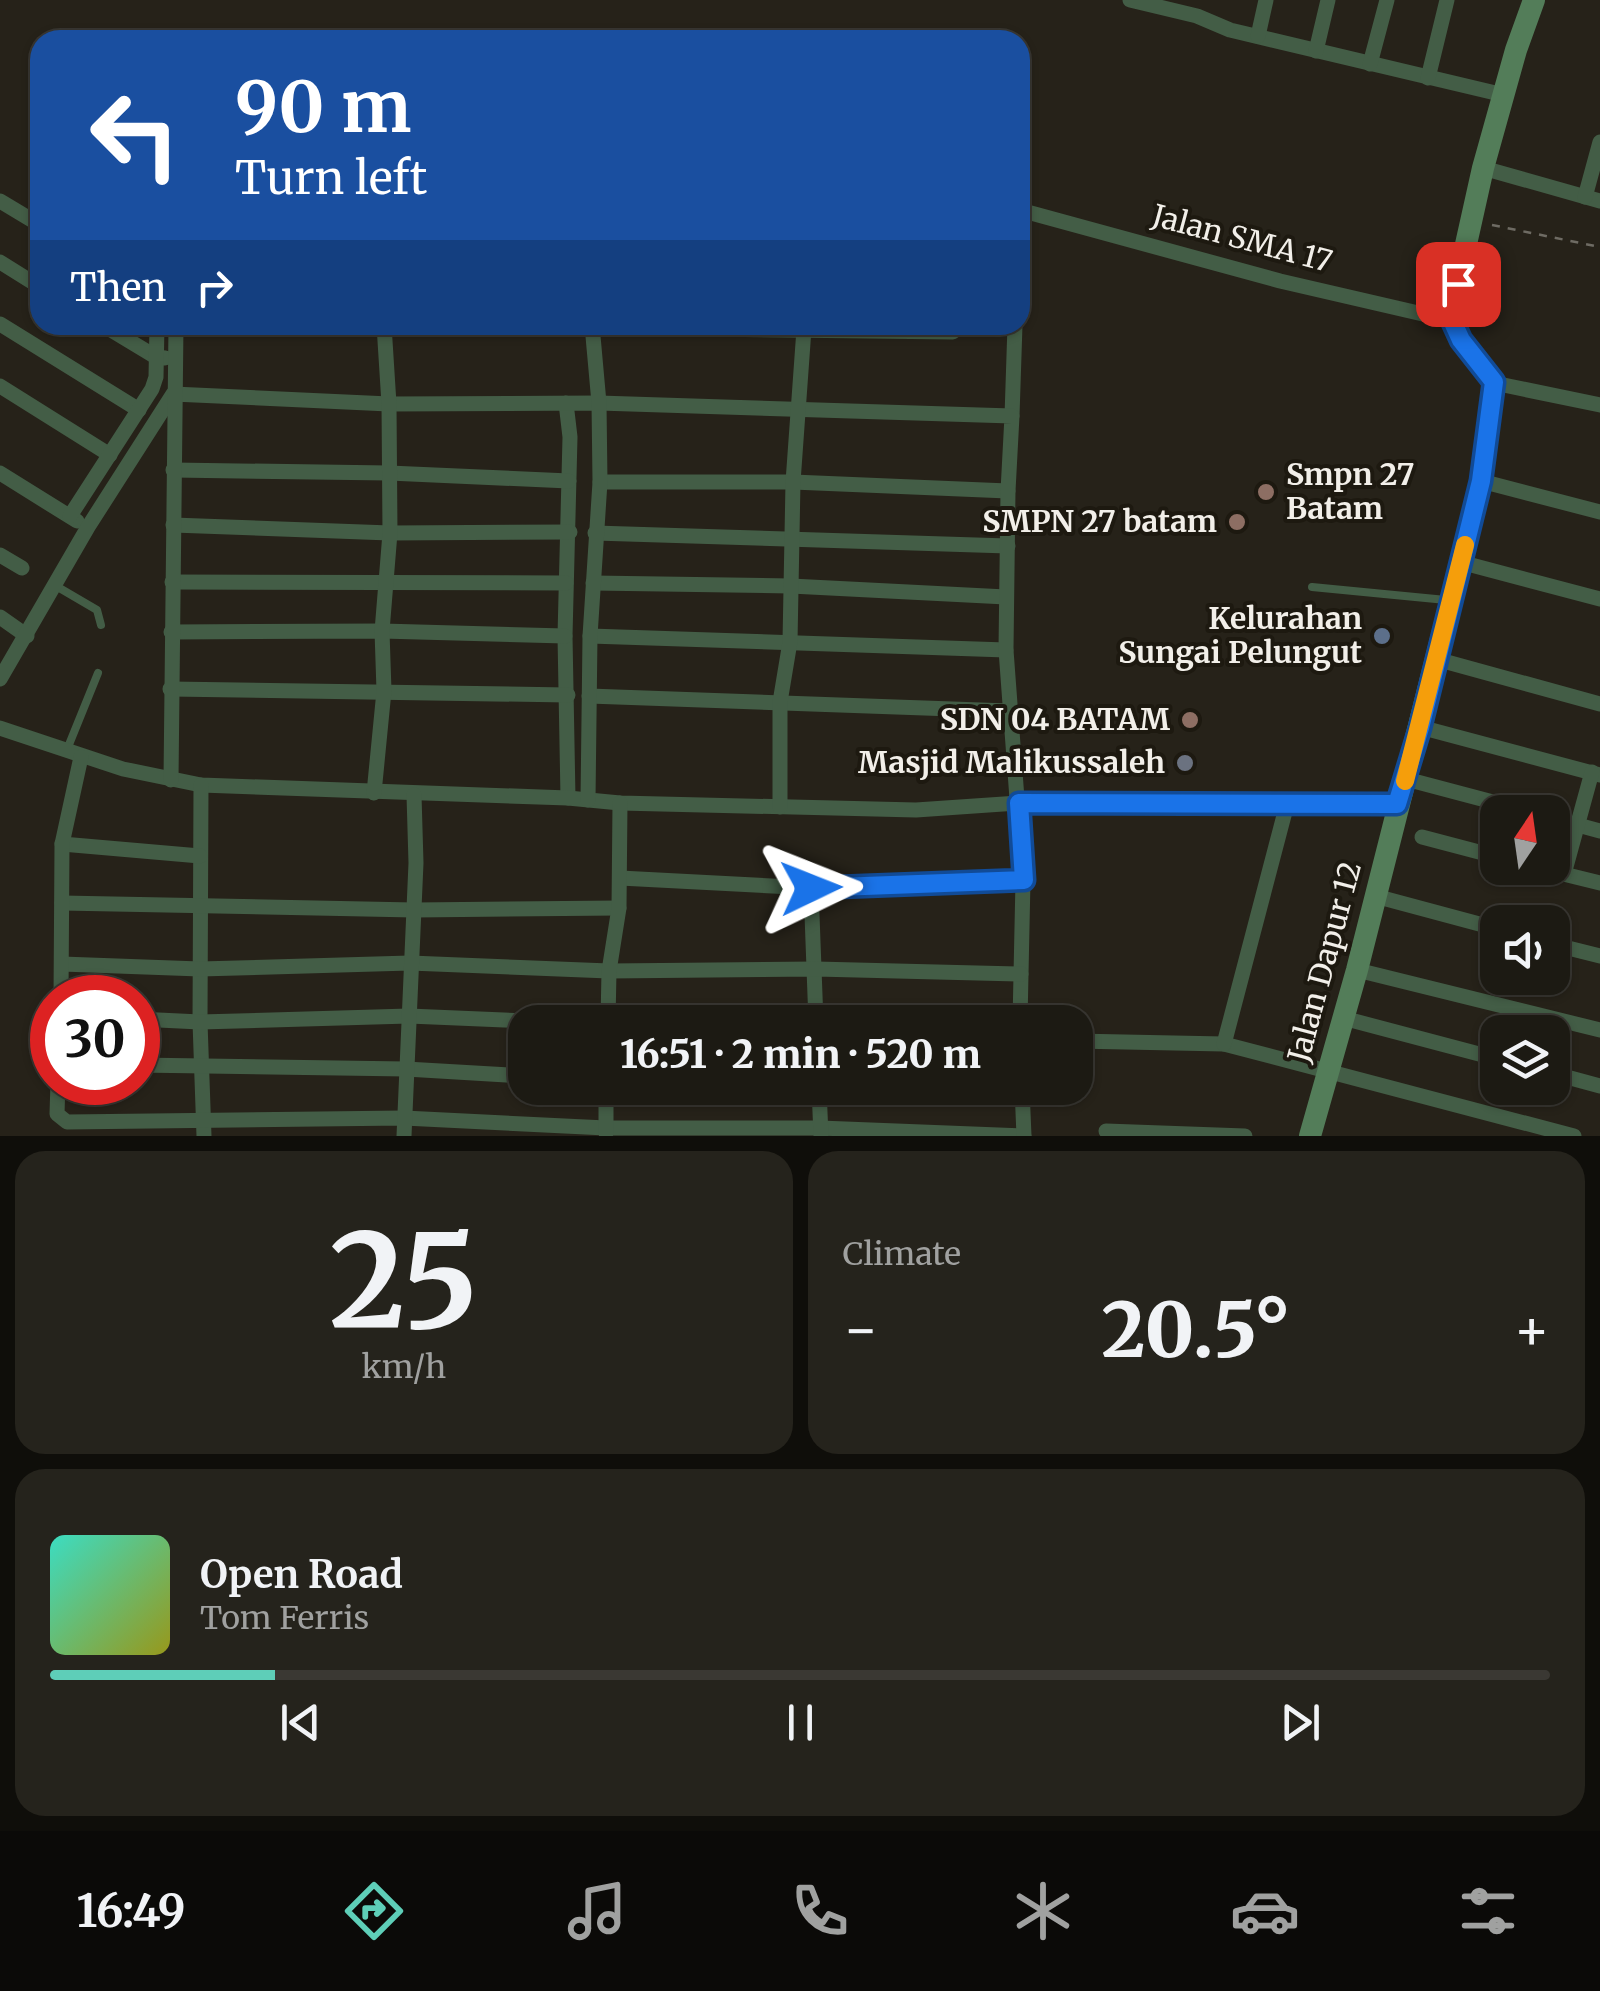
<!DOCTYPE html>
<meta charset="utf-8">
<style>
body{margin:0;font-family:Merriweather,serif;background:#25231c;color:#f1f3f6;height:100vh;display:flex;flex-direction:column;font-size:38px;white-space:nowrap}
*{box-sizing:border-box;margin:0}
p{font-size:32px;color:#a0a1a0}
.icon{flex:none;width:55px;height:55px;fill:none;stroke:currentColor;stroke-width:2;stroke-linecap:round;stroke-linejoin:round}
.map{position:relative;height:1136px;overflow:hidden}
.side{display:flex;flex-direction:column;gap:15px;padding:15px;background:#0f0e0a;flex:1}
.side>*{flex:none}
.hud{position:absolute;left:30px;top:30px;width:1000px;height:305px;border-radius:30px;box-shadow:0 2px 8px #0004,0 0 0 2px #3a3833;background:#1a4fa0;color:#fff;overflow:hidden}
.needle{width:65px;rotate:13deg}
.controls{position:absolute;left:1480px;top:795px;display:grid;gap:20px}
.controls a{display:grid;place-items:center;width:90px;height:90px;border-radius:20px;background:#1c1a13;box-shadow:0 2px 8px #0004,0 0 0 2px #3a3833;font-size:50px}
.speed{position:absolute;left:30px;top:975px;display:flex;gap:20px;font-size:50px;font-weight:700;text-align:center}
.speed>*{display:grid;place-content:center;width:130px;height:130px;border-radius:50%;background:#1c1a13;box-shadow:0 2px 8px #0004,0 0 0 2px #3a3833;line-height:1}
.speed .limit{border:15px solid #d22;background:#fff;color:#111}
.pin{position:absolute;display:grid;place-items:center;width:85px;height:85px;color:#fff;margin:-42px;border-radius:20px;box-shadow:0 5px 15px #0006}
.me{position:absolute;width:110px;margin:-55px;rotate:88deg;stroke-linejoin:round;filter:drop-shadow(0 0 8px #0008)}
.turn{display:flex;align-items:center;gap:35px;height:210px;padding:0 40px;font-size:45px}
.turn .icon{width:130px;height:130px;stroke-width:2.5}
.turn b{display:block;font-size:70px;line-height:85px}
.then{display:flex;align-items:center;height:95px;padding:0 40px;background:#0003;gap:20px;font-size:38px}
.big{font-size:75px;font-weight:800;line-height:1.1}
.side .tile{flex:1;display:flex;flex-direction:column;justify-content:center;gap:15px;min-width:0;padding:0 35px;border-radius:30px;background:#25231c}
.side .dial{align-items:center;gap:0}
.dial b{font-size:130px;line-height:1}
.song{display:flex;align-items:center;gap:30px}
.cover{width:120px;height:120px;border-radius:15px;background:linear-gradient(135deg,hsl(170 70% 55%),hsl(60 70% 35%))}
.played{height:10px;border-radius:5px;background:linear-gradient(90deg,#5eceb8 15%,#3a3833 15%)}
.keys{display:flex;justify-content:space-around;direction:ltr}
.heat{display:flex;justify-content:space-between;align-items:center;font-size:55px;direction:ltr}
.side .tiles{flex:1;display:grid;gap:15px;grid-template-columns:1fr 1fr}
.tile:last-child{grid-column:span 2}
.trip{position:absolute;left:508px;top:1005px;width:585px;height:100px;border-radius:30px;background:#1c1a13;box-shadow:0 2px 8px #0004,0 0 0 2px #3a3833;font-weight:800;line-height:100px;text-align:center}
.tabs{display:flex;height:160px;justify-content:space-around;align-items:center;background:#0b0a08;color:#a0a1a0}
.tabs .icon{width:70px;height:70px}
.tabs .current{color:#5eceb8}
.tabs b{font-size:45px;color:#f1f3f6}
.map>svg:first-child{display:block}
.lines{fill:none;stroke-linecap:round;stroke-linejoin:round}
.path{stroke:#6e6b63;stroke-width:2.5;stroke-dasharray:8 8;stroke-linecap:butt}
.lane{stroke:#435d46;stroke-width:8}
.street{stroke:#435d46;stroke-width:15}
.secondary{stroke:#537d59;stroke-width:22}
.route-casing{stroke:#114b97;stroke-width:25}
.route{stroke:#1a73e8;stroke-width:18}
.slow{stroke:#f59e0b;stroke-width:18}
.education-dot{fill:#8d6e63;stroke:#1d1910;stroke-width:4}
.service-dot{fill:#5c6f8a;stroke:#1d1910;stroke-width:4}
.worship-dot{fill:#6b7280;stroke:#1d1910;stroke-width:4}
.labels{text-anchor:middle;stroke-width:8;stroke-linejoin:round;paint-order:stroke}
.street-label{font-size:30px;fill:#f2efe9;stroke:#1d1910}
.poi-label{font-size:30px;font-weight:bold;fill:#f2efe9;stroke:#1d1910;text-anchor:end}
</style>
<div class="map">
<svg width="1600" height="1136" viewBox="0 0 1600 1136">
<rect width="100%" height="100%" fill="#262219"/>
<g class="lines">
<polyline class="path" points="1492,225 1600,247"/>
<g class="lane">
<polyline points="56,586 97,610 101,625"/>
<polyline points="1312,587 1446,600"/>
<polyline points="66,752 98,673"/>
</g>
<g class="street">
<polyline points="1130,0 1197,16 1230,30 1504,95"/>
<polyline points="1258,36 1266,0"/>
<polyline points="432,39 435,40"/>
<polyline points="1316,51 1328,0"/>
<polyline points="1370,64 1387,0"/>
<polyline points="1428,78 1447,0"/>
<polyline points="1483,168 1600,201"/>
<polyline points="1585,197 1600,142"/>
<polyline points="0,201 40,225"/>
<polyline points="1020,210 1280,281 1427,315 1450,316"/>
<polyline points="0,262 40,287"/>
<polyline points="0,324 139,410"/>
<polyline points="103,325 156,357 165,358"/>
<polyline points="379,325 953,332"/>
<polyline points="1494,383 1600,405"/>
<polyline points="0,386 110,455"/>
<polyline points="566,403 570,437 565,636 568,798"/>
<polyline points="1012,416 1015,325"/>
<polyline points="173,470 389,473 569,481"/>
<polyline points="0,473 77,521"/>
<polyline points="1481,481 1600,512"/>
<polyline points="600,482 793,482 1008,491"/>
<polyline points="70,516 152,389 156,377 157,325"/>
<polyline points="173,525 390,533 570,532"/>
<polyline points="595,533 1008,546"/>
<polyline points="0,555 22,568"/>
<polyline points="1460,562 1600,599"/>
<polyline points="172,582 566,583"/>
<polyline points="593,583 791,586 1006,597"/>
<polyline points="0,617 27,636"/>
<polyline points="171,632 382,631 565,636"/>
<polyline points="590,636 1006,650"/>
<polyline points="1436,659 1600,704"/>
<polyline points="0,679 88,527 173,394 389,404 599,403 1012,416 1008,491 1006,650 1023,880 1020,1022"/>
<polyline points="170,689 568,695"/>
<polyline points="589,696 1009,711"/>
<polyline points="1420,727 1600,775"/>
<polyline points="0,728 123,769 201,785 568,798 620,803 916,810 1019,803 1397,804"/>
<polyline points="1406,779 1531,812"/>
<polyline points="171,780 176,325"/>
<polyline points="201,785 200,1022 204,1136"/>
<polyline points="374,793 384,691 382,631 390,533 389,404 384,325"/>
<polyline points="588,800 590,636 600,482 599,403 592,325"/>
<polyline points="780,807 780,702 790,642 793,482 804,329"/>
<polyline points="1552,818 1600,831"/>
<polyline points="1422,837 1498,857"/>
<polyline points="62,844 200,856"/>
<polyline points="1539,868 1600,883"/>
<polyline points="1564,874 1592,772"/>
<polyline points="620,878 811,888 1023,880"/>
<polyline points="811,888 816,1022"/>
<polyline points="1375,896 1498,929"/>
<polyline points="62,903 414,910 619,908"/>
<polyline points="1552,944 1600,956"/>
<polyline points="62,964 200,969 410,963 609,971 816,969 1021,974"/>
<polyline points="1357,970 1600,1030"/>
<polyline points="61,998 62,844 81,757"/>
<polyline points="1343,1018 1498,1059"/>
<polyline points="138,1019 200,1022 409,1016 552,1022"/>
<polyline points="608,1022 609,971 619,908 620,803"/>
<polyline points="1075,1041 1224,1044 1574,1136"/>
<polyline points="1224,1044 1287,804"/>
<polyline points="138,1065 406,1069 525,1076"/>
<polyline points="1552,1073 1600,1086"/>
<polyline points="58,1082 57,1114 67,1122 404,1118 606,1128 820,1128 1024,1136"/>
<polyline points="819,1088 821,1136"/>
<polyline points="1022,1088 1024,1136"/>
<polyline points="1106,1131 1245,1136"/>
<polyline points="606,1133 606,1088"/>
<polyline points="404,1136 416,863 414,795"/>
</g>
<polyline class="secondary" points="1310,1136 1357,970 1481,481 1494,383 1461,340 1450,316 1483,168 1516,50 1534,0"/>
</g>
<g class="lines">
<defs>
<polyline id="route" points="811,888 1024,880 1019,803 1397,804 1420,728 1481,481 1494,382 1461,340 1450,316 1458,284"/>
</defs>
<use href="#route" class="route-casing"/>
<use href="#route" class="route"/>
<polyline class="slow" points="1405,781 1465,545"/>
</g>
<g class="education-dot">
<circle cx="1266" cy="492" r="10"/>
<circle cx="1237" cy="522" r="10"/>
<circle cx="1190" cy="720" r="10"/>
</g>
<circle class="service-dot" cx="1382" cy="636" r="10"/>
<circle class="worship-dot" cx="1185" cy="763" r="10"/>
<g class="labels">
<g class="street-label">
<text transform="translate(1242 239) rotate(15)" y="10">Jalan SMA 17</text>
<text transform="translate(1325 962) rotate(-75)" y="10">Jalan Dapur 12</text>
</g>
<g class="poi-label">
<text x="1286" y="485" text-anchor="start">Smpn 27<tspan x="1286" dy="34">Batam</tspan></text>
<text x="1217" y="532">SMPN 27 batam</text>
<text x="1362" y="629">Kelurahan<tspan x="1362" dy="34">Sungai Pelungut</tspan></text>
<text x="1170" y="730">SDN 04 BATAM</text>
<text x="1165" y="773">Masjid Malikussaleh</text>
</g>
</g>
</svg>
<div class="controls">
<a><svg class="needle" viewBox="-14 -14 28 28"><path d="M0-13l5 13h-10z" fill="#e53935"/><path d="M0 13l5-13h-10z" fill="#a0a1a0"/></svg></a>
<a><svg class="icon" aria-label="sound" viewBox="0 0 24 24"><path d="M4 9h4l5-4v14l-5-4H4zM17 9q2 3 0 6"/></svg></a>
<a><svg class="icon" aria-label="layers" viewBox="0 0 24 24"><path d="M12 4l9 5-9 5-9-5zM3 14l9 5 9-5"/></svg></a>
</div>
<div class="speed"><div class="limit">30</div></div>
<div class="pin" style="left:1458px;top:284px;background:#d93025"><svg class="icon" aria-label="arrive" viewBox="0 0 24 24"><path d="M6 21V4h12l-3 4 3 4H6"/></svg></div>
<svg class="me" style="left:811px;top:888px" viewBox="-20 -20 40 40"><path d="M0-17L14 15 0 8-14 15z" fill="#1a73e8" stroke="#fff" stroke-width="4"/></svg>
<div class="trip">16:51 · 2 min · 520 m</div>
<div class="hud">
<div class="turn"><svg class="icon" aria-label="left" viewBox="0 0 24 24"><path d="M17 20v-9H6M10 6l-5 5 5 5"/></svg><div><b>90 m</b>Turn left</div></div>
<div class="then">Then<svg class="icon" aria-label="right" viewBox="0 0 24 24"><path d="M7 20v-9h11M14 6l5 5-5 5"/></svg></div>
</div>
</div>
<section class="side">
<div class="tiles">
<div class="tile dial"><b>25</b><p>km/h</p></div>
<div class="tile"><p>Climate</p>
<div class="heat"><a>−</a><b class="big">20.5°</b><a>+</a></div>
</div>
<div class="tile">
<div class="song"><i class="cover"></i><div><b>Open Road</b><p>Tom Ferris</p></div></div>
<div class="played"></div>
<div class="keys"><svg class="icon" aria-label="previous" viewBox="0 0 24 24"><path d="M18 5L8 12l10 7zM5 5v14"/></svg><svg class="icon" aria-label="pause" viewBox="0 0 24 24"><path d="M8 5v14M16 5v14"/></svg><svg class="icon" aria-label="next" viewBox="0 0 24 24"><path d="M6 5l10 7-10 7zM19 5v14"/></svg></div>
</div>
</div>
</section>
<nav class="tabs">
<b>16:49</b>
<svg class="icon current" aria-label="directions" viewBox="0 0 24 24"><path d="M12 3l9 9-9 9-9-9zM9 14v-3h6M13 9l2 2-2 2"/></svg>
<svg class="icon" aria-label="music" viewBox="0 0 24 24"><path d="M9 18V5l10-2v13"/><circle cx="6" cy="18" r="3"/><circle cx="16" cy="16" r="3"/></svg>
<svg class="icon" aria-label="phone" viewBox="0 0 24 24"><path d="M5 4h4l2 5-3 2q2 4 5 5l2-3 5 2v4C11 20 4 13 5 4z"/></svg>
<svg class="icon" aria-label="climate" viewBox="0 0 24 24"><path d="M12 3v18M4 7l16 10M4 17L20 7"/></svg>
<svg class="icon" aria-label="car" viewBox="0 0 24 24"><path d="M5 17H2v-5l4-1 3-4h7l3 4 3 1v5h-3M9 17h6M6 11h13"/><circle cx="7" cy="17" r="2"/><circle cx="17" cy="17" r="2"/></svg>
<svg class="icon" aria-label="filters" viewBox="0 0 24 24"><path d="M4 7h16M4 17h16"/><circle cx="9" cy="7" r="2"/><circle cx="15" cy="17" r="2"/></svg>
</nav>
